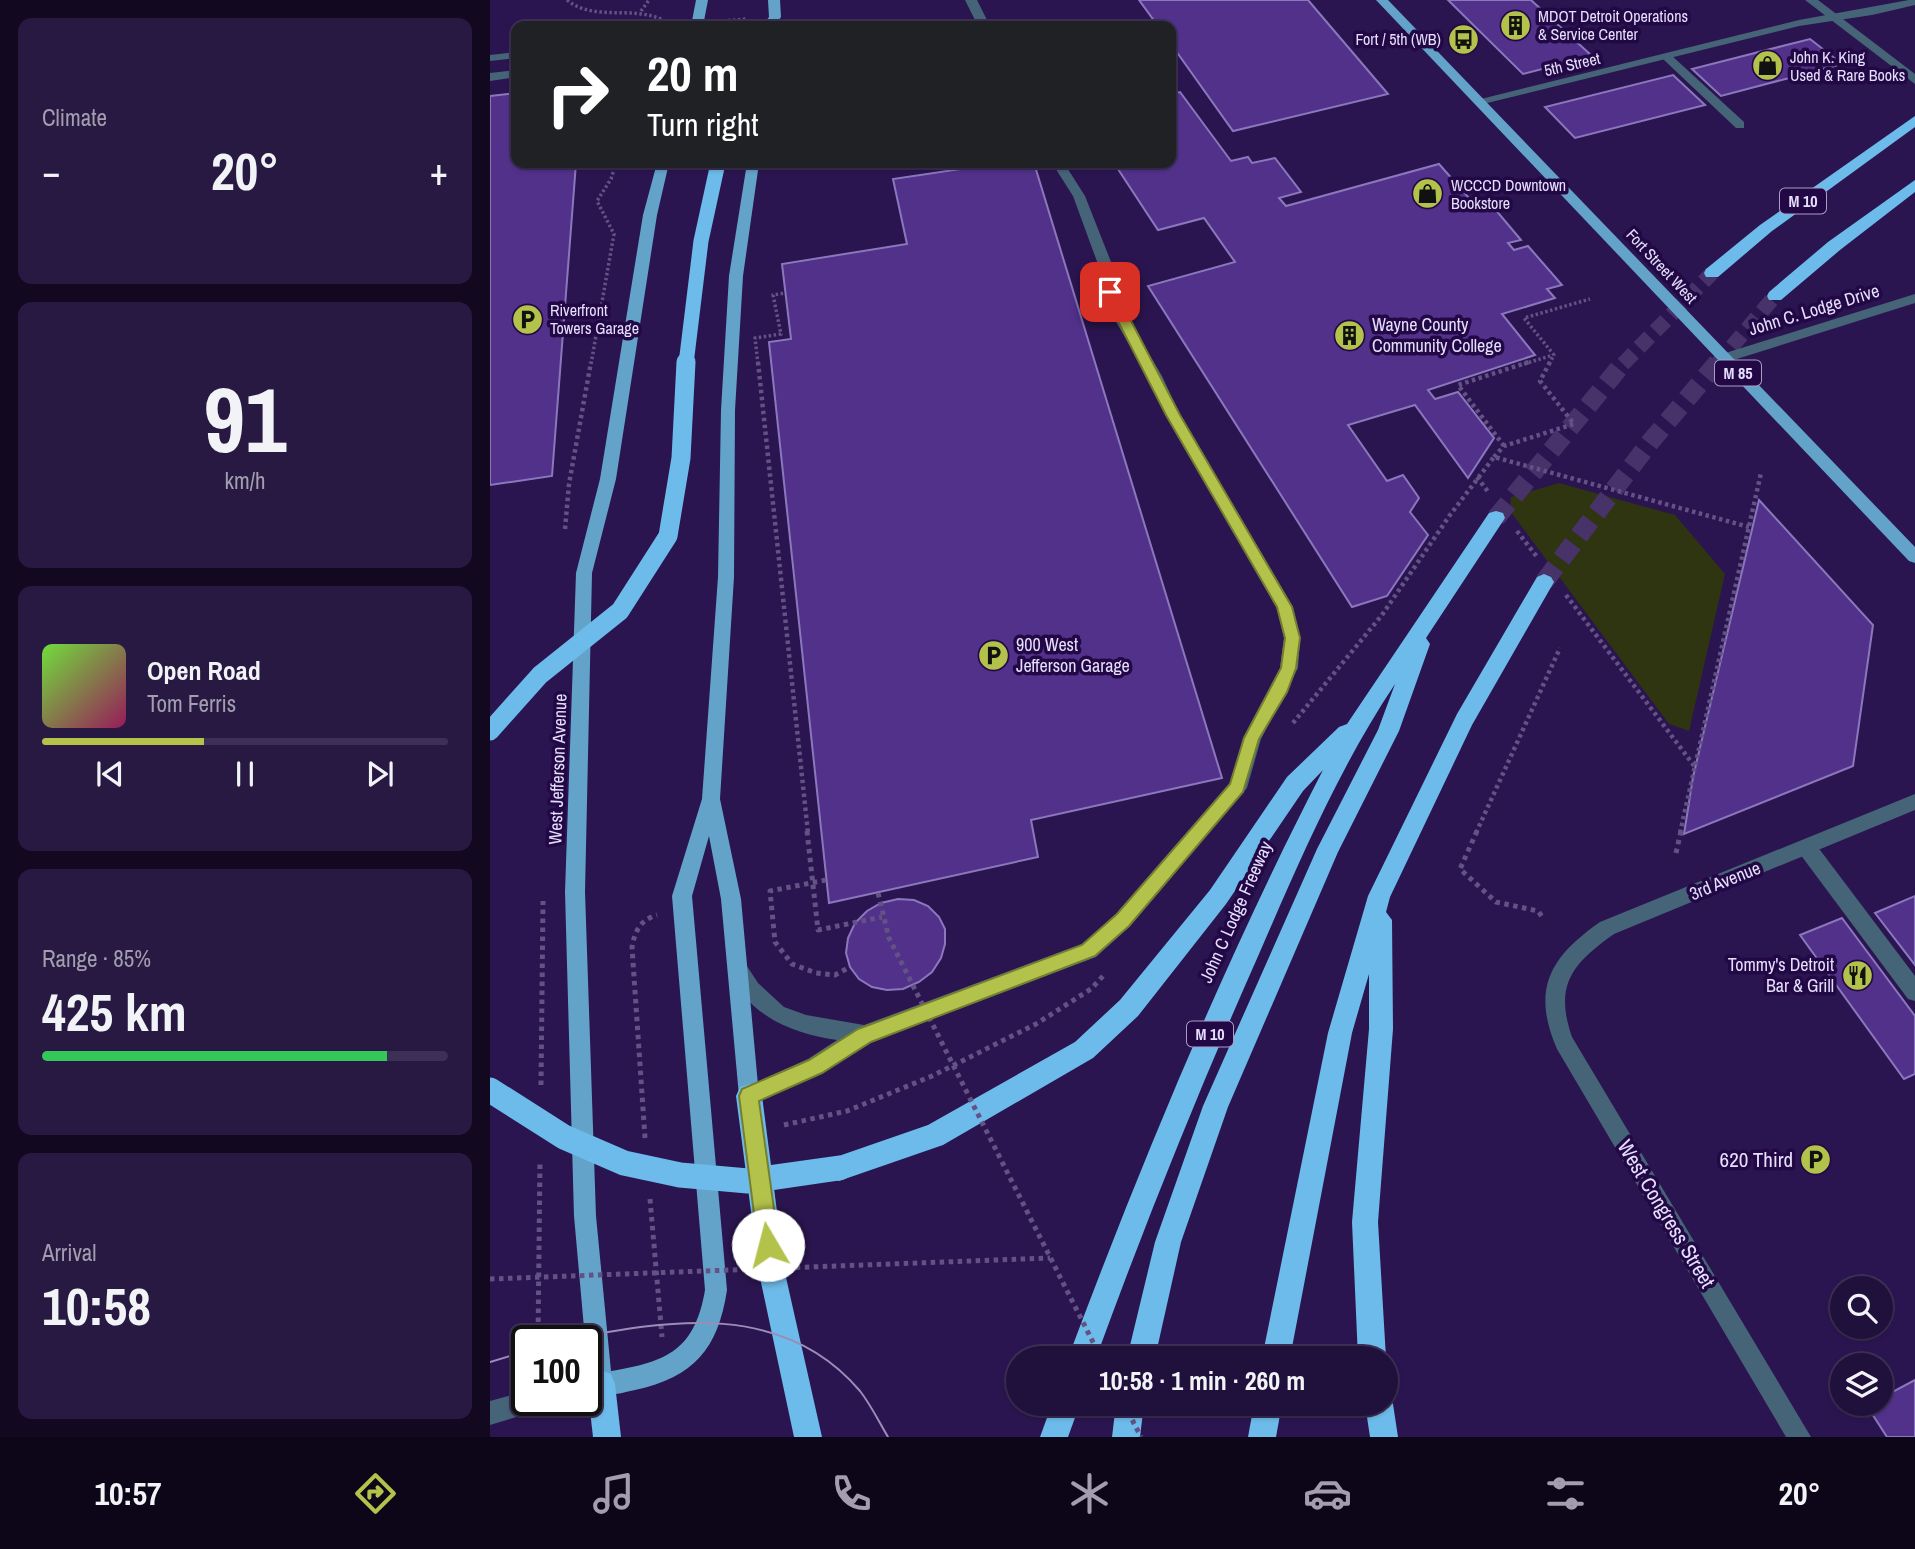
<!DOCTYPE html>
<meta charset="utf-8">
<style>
body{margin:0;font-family:"Archivo Narrow",sans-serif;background:#281943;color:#f1f3f6;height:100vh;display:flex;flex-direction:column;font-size:26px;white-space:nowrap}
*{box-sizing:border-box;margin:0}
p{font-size:23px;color:#a29daf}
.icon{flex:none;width:38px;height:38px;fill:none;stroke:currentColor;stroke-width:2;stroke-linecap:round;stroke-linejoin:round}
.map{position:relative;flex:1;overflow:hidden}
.details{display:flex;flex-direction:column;gap:18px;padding:18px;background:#120921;width:490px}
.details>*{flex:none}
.top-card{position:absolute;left:21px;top:21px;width:665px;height:147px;border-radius:14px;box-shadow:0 2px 5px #0004,0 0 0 2px #3d3056;background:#202124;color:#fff;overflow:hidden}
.controls{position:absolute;left:1340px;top:1276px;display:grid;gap:14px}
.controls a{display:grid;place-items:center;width:63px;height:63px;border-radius:50%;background:#20103c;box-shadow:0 2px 5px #0004,0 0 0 2px #3d3056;font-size:35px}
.speed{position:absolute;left:21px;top:1325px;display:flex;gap:14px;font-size:35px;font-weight:700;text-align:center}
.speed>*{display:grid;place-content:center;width:91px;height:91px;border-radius:50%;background:#20103c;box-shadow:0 2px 5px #0004,0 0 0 2px #3d3056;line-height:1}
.speed .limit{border:4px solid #111;border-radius:10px;background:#fff;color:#111}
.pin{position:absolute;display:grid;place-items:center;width:60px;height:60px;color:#fff;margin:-30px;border-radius:14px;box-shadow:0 4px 10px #0006}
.me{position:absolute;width:77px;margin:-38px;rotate:352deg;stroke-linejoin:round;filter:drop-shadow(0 0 5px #0008)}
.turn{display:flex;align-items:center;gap:24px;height:147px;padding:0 21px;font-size:32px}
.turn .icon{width:91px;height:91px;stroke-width:2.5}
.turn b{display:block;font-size:49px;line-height:60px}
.big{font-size:52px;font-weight:700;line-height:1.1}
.details .tile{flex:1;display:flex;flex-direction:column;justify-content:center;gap:10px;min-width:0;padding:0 24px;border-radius:14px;background:#281943}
.details .dial{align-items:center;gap:0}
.dial b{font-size:91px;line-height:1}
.song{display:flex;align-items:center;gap:21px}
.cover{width:84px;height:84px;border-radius:10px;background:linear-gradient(135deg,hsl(100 70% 55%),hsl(330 70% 35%))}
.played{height:7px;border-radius:4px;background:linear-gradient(90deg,#b3c24b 40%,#3d3056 40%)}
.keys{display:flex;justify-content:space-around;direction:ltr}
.heat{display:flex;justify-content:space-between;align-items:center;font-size:38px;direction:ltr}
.charge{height:10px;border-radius:5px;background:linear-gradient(90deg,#34c759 85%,#3d3056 0)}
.trip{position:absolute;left:516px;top:1346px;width:392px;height:70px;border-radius:35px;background:#20103c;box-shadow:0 2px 5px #0004,0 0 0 2px #3d3056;font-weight:700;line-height:70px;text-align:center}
.dock{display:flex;height:112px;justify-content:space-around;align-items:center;background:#0d0618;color:#a29daf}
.dock .icon{width:49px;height:49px}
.dock .current{color:#b3c24b}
.dock b{font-size:32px;color:#f1f3f6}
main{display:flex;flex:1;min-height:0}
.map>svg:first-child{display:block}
.green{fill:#2f3411}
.building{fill:#52318b;stroke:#8b78bc;stroke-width:2}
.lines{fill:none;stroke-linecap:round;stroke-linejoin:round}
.motorway-tunnel-far1{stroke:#47336a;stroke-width:15;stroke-dasharray:15 8;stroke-linecap:butt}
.motorway-tunnel{stroke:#47336a;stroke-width:19;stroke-dasharray:19 10;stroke-linecap:butt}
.path-far2{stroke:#635284;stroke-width:3.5;stroke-dasharray:2.5 2.5;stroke-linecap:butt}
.path-far1{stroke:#635284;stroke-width:4.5;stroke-dasharray:3.5 3.5;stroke-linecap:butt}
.path{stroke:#635284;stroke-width:5;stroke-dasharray:4.5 4.5;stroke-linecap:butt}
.service{fill:#466477;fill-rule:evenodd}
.minor{fill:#466477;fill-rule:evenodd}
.tertiary{fill:#466477;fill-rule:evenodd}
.primary{fill:#63a3c9;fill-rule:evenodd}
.motorway{fill:#6dbbea;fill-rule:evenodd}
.tram{stroke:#9a8db7;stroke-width:2}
.path-bridge-far2{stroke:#635284;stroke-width:3.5;stroke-dasharray:2.5 2.5;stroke-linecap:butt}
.path-bridge-far1{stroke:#635284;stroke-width:4.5;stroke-dasharray:3.5 3.5;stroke-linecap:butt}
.path-bridge{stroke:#635284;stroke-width:5;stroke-dasharray:4.5 4.5;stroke-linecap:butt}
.motorway-bridge-far2{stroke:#6dbbea;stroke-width:15}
.motorway-bridge-far1{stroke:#6dbbea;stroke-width:19}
.motorway-bridge{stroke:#6dbbea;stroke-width:25}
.route{fill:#b3c24b;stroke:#747e31;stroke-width:2}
.labels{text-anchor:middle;stroke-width:7;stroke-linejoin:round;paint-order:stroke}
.far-poi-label{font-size:16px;fill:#e5defc;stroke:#220945;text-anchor:start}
.far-street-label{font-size:16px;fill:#e5defc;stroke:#220945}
.shield{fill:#220945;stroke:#aa9ec5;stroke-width:2}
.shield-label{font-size:16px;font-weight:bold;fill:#e5defc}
.street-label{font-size:18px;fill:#e5defc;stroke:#220945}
.poi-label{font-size:18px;fill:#e5defc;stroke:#220945;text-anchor:start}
.near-poi-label{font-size:21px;fill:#e5defc;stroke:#220945;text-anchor:end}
.near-street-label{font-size:21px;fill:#e5defc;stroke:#220945}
</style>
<main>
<section class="details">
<div class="tile"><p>Climate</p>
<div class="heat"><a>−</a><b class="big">20°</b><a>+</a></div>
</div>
<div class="tile dial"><b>91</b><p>km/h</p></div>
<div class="tile">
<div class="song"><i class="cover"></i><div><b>Open Road</b><p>Tom Ferris</p></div></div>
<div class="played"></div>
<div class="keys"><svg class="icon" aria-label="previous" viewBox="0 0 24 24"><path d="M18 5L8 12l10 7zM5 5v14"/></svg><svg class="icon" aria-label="pause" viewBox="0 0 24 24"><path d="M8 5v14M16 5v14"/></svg><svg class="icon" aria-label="next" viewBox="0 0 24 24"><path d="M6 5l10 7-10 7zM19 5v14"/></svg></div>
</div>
<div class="tile"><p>Range · 85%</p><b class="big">425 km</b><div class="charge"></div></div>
<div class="tile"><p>Arrival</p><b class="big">10:58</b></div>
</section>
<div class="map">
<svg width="1425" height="1437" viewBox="0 0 1425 1437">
<rect width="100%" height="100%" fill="#2b1550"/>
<polygon class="green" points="1069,483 1185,515 1235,574 1199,731 1179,724 1020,511 1021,497"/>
<g class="building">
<polygon points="649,0 818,0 898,94 743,131 681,44 681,26 668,26"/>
<polygon points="958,0 1041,0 1102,56 1033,74"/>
<polygon points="1320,39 1352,64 1231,96 1202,69"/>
<polygon points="1183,75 1215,105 1085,138 1055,107"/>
<polygon points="690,92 741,161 758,157 762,163 785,158 811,192 789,198 796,206 949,164 986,206 1000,203 1031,240 1018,243 1024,250 1038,246 1072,285 1057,289 1065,298 1012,314 1045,355 938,390 945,399 968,392 1004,438 978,478 925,405 858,425 897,481 913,475 929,498 920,512 938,535 897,596 862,607 658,286 745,262 714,218 668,230 624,163 681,163 681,94"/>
<polygon points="26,93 26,163 86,163 62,476 0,485 0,96"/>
<polygon points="511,163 544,163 732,778 541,820 548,857 339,903 279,342 301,339 292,264 417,244 403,179"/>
<polygon points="1269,500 1383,625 1363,766 1194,834 1203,777"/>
<polygon points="1425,896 1425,965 1385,913"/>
<polygon points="408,899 424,900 438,906 449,917 455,929 455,944 451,958 442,972 429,982 413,989 397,990 382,987 369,979 360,967 356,953 358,938 365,923 377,911 391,903"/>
<polygon points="1352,918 1425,1016 1425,1074 1414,1079 1310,935"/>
<polygon points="1425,1380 1425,1437 1397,1437 1377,1406 1391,1404 1391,1398"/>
</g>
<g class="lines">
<g class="motorway-tunnel-far1">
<polyline points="1133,364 1222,273"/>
<polyline points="1227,364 1285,296"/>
</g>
<g class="motorway-tunnel">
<polyline points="1006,518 1134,362"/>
<polyline points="1054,582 1161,441 1228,362"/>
</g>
<g class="path-far2">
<path d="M 77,0 C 104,22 142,5 173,20 L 175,26"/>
<polyline points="151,11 159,0"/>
<polyline points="233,21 256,19"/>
<polyline points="101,364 124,234 107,201 121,179 126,163"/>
<polyline points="1034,364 1063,355"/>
<polyline points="1059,364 1064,355 1034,318 1100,299"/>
</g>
<g class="path-far1">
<polyline points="1014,446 968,385 1039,362"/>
<polyline points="1004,457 1014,446 1084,424 1050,381 1060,362"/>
<polyline points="987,477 999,493"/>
<polyline points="75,529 79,484 101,362"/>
<polyline points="1027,531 1047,557"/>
<polyline points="1076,595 1205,767"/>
<polyline points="803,723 892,615 960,515 1004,457 1259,527"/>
<polyline points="986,833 1070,648"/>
<polyline points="1190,833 1271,473"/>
</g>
<g class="path">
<polyline points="987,831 970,869 1006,902 1048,911 1053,918"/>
<polyline points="1186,853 1191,831"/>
<polyline points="336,880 280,891 285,942 302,964 326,973 345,975 360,967"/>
<polyline points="51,1085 53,901"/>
<polyline points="294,1125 357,1111 442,1076 546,1024 601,989 613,976"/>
<path d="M 155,1138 L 142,947 C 145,931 150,920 167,915"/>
<polyline points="160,1199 172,1337"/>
<polyline points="48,1340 50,1160"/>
</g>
<g class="service">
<polygon points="475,0 487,0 500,26 488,26"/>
<polygon points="1173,55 1181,55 1254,122 1254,128 1246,128 1173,59"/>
<path d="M 562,163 L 574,163 L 595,196 L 623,267 L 627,292 L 640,322 L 672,376 L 690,415 L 803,607 L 810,638 L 808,668 L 771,739 L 757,788 L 640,926 L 606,957 L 381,1042 L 332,1073 L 259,1106 L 252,1103 L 249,1096 L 252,1089 L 318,1059 L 347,1040 C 300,1033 259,1016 238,970 L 241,963 L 248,961 L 255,963 L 268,983 L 294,1007 L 316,1015 L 374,1025 L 592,944 L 626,914 L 743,780 L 753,738 L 790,668 L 794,638 L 787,608 L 676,415 L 658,376 L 626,322 L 613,292 L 609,267 L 583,196 Z"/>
<polygon points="1317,840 1324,842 1425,976 1425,1001 1418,999 1310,854 1308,848 1310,842"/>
</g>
<g class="minor">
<polygon points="1315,0 1328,0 1425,74 1425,84"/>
<polygon points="26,52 26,58 0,61 0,55"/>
<polygon points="26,70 26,77 0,81 0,73"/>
<path d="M 1425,794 L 1425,810 L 1124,934 C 1082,964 1064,985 1082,1037 L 1321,1437 L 1296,1437 L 1067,1049 C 1041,989 1060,957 1110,922 Z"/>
</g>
<g class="tertiary">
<polygon points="1419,0 1425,0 1425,5 1382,15 1309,26 989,105 983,101 1309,20"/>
<polygon points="1425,294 1425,303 1234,363 1227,358 1229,355"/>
<polygon points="37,1391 37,1400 60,1400 56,1408 0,1425 0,1401"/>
</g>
<g class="primary">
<polygon points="206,0 218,0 213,26 201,26"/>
<polygon points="278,0 290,0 291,17 284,26 272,26 279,17"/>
<polygon points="886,0 898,0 1425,547 1425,563 1419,561"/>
<path d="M 167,163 L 179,163 L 167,215 L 126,479 L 102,573 L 95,892 L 106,1216 L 121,1371 C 178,1362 205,1349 215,1290 L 182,896 L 212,799 L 228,577 L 231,410 L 239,276 L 257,163 L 269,163 L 253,276 L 245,410 L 244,577 L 230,799 L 251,899 L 269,1096 L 266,1103 L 259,1106 L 252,1103 L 249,1096 L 231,899 L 219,836 L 202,896 L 237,1290 C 228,1349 204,1377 145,1390 C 131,1393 116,1398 103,1392 L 99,1384 L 84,1216 L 75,892 L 86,573 L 110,479 L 153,215 Z"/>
</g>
<g class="motorway">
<polygon points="1425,116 1425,127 1282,231 1228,277 1216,277 1214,273 1216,269 1270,225"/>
<polygon points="1425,180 1425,192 1350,250 1291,300 1279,300 1277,296 1279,292 1338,242"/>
<path d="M 1006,511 L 1013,513 L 1015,518 L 936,638 L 940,644 L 909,731 L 848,852 L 738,1107 L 691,1242 L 665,1358 L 637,1358 L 665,1242 L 713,1106 L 827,849 L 888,730 L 905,684 C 849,768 809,862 769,954 C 710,1087 656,1221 606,1358 L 578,1358 C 653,1158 735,960 833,770 L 813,791 L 736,904 L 648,1016 L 603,1058 L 453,1145 L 349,1181 L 340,1177 L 336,1168 L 340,1159 L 438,1125 L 585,1042 L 630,1000 L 720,890 L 797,777 L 849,727 L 857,724 L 999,513 Z"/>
<polygon points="1054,574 1061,577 1064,582 982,725 900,897 896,912 902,920 903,1029 888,1222 896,1358 868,1358 862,1222 879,1029 879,974 862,1033 800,1358 772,1358 838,1033 878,896 967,714 1047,577"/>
<polygon points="259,1084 268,1087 272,1096 295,1273 332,1437 304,1437 269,1273 246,1096 250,1087"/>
<polygon points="111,1370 121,1374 125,1384 131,1437 103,1437 97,1384 101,1374"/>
<polygon points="896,1393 903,1404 908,1437 880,1437 875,1404 896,1404"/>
<polygon points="562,1404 590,1404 578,1437 550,1437"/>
<polygon points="626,1404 654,1404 650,1437 622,1437"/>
<polygon points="764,1404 792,1404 786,1437 758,1437"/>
</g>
<g class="tram">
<path d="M 76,1340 C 179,1319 294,1301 370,1391 C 381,1405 389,1422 398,1437"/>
<polyline points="0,1362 37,1351"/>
</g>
<polyline class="path-bridge-far2" points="268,364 265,338 291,334 283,295 295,293"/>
<polyline class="path-bridge-far1" points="268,362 318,833"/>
<g class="path-bridge">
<polyline points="317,831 328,930 392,917"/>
<polyline points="388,893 399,938 611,1358"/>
<polyline points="0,1279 560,1258"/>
<polyline points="634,1404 651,1437"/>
</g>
<polyline class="motorway-bridge-far2" points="196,364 211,241 228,163"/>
<polyline class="motorway-bridge-far1" points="0,731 50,675 130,611 178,536 191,458 196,362"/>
<polyline class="motorway-bridge" points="0,1090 74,1137 134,1163 190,1175 258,1181 349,1168"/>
</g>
<polygon class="route" points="620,288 626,292 690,415 802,607 810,638 806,668 797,692 769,739 753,792 639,926 605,956 381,1042 332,1073 269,1101 289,1245 286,1253 278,1256 271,1253 268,1245 249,1096 252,1089 319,1060 368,1029 592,945 627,914 740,784 754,738 791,668 795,638 787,607 676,415 613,292"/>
<defs>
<symbol id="building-disc" viewBox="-11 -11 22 22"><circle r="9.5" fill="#b3c24b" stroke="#220945"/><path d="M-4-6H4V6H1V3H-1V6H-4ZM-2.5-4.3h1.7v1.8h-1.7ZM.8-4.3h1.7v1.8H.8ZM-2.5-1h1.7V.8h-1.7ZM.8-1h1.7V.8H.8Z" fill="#111"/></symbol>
<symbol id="bus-disc" viewBox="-11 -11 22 22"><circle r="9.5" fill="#b3c24b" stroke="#220945"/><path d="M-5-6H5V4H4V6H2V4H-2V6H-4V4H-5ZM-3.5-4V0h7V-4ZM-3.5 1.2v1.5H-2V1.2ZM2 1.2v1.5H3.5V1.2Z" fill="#111"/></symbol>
<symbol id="shop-disc" viewBox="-11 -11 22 22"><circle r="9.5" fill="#b3c24b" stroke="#220945"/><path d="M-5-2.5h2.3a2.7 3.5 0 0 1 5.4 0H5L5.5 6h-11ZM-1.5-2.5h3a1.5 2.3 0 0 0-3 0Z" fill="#111"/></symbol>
<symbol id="parking-disc" viewBox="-11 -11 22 22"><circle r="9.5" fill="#b3c24b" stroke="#220945"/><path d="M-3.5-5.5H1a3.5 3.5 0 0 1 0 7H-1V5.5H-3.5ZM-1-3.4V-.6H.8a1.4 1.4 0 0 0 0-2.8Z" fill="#111"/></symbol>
<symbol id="restaurant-disc" viewBox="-11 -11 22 22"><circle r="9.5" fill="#b3c24b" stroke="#220945"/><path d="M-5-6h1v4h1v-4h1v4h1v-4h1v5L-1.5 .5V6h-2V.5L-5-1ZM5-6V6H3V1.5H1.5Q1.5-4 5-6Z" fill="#111"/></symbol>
</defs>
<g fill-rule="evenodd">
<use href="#building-disc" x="1008" y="8" width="35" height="35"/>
<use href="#bus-disc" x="956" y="22" width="35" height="35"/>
<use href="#shop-disc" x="1260" y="48" width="35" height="35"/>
<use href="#shop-disc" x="920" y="176" width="35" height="35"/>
<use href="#parking-disc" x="20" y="302" width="35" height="35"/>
<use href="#building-disc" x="842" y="318" width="35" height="35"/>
<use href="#parking-disc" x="486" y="638" width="35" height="35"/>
<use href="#restaurant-disc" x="1350" y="958" width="35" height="35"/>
<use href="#parking-disc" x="1308" y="1142" width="35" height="35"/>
</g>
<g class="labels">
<g class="far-poi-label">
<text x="1048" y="22">MDOT Detroit Operations<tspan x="1048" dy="18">&amp; Service Center</tspan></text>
<text x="951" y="45" text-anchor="end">Fort / 5th (WB)</text>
<text x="1300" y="63">John K. King<tspan x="1300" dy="18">Used &amp; Rare Books</tspan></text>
<text x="961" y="191">WCCCD Downtown<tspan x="961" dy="18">Bookstore</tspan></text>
<text x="60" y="316">Riverfront<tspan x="60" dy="18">Towers Garage</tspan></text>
</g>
<g class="far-street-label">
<text transform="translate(1082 64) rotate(-13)" y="6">5th Street</text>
<text transform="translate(1172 266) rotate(47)" y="6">Fort Street West</text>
</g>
<g class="shield">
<rect x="1290" y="188.5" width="46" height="25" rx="5"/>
<rect x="1225" y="360.5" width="46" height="25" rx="5"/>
<rect x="697" y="1021.5" width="46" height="25" rx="5"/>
</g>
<g class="shield-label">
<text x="1313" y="207">M 10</text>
<text x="1248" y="379">M 85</text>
<text x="720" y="1040">M 10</text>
</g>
<g class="street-label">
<text transform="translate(1324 310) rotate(-17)" y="6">John C. Lodge Drive</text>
<text transform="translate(68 769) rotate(-88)" y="6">West Jefferson Avenue</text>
<text transform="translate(1235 881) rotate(-22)" y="6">3rd Avenue</text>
<text transform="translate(746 912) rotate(-66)" y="6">John C Lodge Freeway</text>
</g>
<g class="poi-label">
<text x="882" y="331">Wayne County<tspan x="882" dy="21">Community College</tspan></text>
<text x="526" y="651">900 West<tspan x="526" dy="21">Jefferson Garage</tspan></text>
<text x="1344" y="971" text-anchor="end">Tommy's Detroit<tspan x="1344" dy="21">Bar &amp; Grill</tspan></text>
</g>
<g class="near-poi-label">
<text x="1303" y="1167">620 Third</text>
</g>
<g class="near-street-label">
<text transform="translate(1176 1214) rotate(59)" y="7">West Congress Street</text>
</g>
</g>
</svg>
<div class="controls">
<a><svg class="icon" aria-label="search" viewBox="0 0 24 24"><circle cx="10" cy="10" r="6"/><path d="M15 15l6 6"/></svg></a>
<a><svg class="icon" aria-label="layers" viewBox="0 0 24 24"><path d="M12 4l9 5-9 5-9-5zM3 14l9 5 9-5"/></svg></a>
</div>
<div class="speed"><div class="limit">100</div></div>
<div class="pin" style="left:620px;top:292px;background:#d93025"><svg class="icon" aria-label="arrive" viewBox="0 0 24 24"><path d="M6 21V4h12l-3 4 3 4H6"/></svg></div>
<svg class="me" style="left:278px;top:1245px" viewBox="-20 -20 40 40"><circle r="19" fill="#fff"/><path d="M0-13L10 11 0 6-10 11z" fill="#b3c24b"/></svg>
<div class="trip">10:58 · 1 min · 260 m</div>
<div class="top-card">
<div class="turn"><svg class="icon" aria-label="right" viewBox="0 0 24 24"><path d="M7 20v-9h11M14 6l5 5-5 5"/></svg><div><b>20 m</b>Turn right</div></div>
</div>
</div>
</main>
<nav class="dock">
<b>10:57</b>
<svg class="icon current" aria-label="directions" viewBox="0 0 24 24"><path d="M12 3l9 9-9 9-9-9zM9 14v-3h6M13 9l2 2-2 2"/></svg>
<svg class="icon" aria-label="music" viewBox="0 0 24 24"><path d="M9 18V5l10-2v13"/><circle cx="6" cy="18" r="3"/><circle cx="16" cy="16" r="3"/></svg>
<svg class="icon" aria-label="phone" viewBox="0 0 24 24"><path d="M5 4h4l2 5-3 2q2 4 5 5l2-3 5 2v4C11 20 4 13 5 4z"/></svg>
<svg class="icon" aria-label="climate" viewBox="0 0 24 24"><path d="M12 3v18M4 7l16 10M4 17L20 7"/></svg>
<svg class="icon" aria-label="car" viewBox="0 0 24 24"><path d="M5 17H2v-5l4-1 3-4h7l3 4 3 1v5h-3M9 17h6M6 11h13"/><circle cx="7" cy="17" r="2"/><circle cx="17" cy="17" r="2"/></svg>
<svg class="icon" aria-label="filters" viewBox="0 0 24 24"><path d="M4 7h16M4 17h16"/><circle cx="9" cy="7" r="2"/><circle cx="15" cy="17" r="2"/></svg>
<b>20°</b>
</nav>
